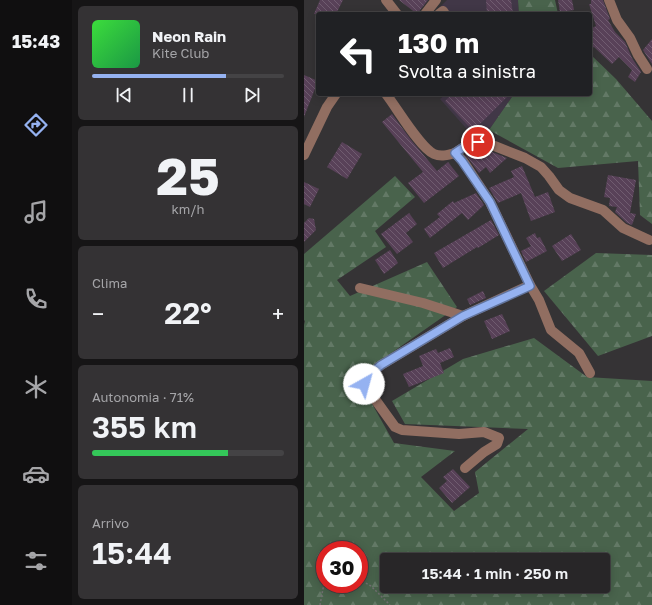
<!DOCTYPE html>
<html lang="it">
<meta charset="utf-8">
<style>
body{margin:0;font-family:"Golos Text",sans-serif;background:#343234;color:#f1f3f6;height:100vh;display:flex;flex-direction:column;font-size:15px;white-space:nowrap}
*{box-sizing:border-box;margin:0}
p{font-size:13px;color:#a5a5a8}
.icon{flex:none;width:22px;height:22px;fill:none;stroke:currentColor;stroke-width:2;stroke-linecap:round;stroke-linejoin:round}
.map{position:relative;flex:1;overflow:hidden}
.sheet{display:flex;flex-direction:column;gap:6px;padding:6px;background:#161516;width:232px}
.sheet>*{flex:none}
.top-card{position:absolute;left:12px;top:12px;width:276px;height:84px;border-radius:4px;box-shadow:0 2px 10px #0003,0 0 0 1px #444345;background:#202124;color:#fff;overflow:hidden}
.speed{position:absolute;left:12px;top:541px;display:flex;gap:8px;font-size:20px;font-weight:700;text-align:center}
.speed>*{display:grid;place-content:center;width:52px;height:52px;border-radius:50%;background:#282628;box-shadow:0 2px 10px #0003,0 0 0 1px #444345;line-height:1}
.speed .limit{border:6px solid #d22;background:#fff;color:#111}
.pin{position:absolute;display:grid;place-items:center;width:34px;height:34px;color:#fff;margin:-17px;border:2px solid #fff;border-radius:50%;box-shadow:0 1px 4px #0007}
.me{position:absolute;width:44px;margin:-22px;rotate:38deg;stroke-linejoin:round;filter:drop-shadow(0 0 3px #0008)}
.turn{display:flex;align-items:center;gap:14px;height:84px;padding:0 16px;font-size:18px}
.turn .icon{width:52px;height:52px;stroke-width:2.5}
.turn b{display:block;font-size:28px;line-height:34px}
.big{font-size:30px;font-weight:600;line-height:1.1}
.sheet .widget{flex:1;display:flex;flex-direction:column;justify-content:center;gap:6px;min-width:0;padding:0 14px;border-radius:6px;background:#343234}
.sheet .dial{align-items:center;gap:0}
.dial b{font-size:52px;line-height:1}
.song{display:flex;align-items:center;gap:12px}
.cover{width:48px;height:48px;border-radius:6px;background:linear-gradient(135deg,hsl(120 70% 55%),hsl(140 70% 35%))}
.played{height:4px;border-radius:2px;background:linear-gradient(90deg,#95b2f1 70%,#444345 70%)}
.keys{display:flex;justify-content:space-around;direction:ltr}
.heat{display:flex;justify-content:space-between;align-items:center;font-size:22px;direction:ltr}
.charge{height:6px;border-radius:3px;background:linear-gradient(90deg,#34c759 71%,#444345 0)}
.trip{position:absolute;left:76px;top:553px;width:230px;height:40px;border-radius:4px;background:#282628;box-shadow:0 2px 10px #0003,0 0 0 1px #444345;font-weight:600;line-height:40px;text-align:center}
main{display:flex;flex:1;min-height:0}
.tabs{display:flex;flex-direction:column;width:72px;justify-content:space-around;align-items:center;background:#100f10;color:#a5a5a8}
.tabs .icon{width:28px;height:28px}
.tabs .on{color:#95b2f1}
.tabs b{font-size:18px;color:#f1f3f6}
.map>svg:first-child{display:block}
.education{fill:#413747}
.forest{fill:url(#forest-firs);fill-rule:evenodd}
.building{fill:url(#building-back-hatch)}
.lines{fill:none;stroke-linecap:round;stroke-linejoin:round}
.path{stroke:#716f71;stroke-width:1.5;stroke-dasharray:2 2;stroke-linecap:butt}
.minor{stroke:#916e61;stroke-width:10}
.route-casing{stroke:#61749d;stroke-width:10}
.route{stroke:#95b2f1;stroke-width:7}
</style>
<main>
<nav class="tabs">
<b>15:43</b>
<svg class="icon on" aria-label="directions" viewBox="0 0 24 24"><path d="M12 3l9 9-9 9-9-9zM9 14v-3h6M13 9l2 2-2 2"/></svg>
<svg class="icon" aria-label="music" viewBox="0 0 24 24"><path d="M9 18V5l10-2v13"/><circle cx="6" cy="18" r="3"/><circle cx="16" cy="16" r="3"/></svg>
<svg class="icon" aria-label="phone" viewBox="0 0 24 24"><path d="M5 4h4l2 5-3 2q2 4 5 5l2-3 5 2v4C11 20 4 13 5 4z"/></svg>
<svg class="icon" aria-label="climate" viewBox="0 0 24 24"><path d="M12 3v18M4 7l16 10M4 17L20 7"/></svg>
<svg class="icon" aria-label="car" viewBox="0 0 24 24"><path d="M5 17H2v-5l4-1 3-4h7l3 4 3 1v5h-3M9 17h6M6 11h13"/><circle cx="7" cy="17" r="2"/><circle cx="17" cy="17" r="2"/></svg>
<svg class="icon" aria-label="filters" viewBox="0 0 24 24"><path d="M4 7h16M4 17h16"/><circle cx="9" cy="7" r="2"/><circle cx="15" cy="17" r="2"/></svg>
</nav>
<section class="sheet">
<div class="widget">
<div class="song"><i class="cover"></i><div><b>Neon Rain</b><p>Kite Club</p></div></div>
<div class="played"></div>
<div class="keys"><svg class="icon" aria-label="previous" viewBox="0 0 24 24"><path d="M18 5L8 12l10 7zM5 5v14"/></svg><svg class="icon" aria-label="pause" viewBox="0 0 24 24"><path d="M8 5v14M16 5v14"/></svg><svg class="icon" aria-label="next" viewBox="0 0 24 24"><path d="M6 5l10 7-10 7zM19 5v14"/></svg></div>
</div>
<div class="widget dial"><b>25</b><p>km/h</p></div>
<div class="widget"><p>Clima</p>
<div class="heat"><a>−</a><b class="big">22°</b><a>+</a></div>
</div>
<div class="widget"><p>Autonomia · 71%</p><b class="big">355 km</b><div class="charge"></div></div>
<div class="widget"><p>Arrivo</p><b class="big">15:44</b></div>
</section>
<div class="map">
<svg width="348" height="605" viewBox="0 0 348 605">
<defs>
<pattern id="forest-firs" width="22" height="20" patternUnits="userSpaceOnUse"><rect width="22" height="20" fill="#49634c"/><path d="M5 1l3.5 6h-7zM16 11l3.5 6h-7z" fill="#637966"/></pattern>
<pattern id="building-back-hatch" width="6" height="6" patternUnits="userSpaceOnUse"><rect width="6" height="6" fill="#584158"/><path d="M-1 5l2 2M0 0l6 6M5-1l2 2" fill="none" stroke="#705c70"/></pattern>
</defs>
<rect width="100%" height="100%" fill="#353335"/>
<g class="education">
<polygon points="143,0 214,0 215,14 129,14"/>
<polygon points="142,94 210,94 185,130 169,136 136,99"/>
</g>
<g class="forest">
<polygon points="214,0 251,0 254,14 215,14"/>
<polygon points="286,54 312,79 348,121 348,224 336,215 334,161 254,168 185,130 210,94 286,94"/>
<path d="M 91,176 L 111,197 L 71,231 L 82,247 L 33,280 L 46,296 L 123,262 L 153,307 L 53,377 L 90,443 L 151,451 L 117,477 L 150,511 L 175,493 L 171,472 L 224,429 L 101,424 L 88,401 L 159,359 L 230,338 L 283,377 L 348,381 L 348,605 L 0,605 L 0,325 L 1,321 L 0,320 L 0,254 ZM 21,550 L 55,550 L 55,584 L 21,584 ZM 83,560 L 299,560 L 299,586 L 83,586 Z"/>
<polygon points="292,253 348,255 348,336 294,356 240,291"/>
</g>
<g class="building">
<polygon points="16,0 39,0 32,14 10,14"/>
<polygon points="95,0 124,0 113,14"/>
<polygon points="182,0 207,0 209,14 183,14"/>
<polygon points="254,0 268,0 270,10 256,12"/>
<polygon points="287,0 299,0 306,19 304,20 311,32 321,42 328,58 337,72 331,82 324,77 328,70 315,57 308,64 290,47 286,49 286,29 292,26 285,4 287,4"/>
<polygon points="348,39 348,64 339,50"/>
<polygon points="0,75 14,81 0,117"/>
<polygon points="148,94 206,94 169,131 141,101"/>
<polygon points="88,114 107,140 133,171 144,162 155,176 120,203 104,183 119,172 78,122"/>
<polygon points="38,142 58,154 43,179 23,167"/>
<polygon points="174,149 186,151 203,158 186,173 182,167 175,173 161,154 166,151"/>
<polygon points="218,166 231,197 244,192 251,212 227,221 217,193 194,203 185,188 210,177 207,171"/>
<polygon points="304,175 332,180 326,213 332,214 328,225 323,223 311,212 313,207 305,206 306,198 300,197"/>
<polygon points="0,182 15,189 6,207 0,204"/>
<polygon points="172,193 180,205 164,220 158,213 126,238 120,229 136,217 133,214 149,201 150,203"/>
<polygon points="105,213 113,224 102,233 109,242 93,254 77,234"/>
<polygon points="5,218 10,219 12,230 0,242 0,223"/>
<polygon points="187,220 195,235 174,248 173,247 139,268 130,253"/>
<polygon points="231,233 233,238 236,237 243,251 222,262 217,251 227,246 222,238"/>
<polygon points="267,234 277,250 258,261 248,246"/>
<polygon points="86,250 94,263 80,274 71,260"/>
<polygon points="179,291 182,298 166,305 163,299"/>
<polygon points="198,314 206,331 188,339 180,321"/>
<polygon points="146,348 150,357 136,363 140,373 105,387 99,374 119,366 115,356 132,349 134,353"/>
<polygon points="149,469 166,487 148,503 135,488 143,481 139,477"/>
</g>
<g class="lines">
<g class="path">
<polyline points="55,579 67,586 86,605"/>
<polyline points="16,605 21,578"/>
</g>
<g class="minor">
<polyline points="82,0 93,14"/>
<polyline points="305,0 313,20 326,38 334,55 343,69"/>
<polyline points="121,14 132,0"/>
<polyline points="135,14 139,11 141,14"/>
<path d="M 82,94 C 93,108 116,148 130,154 C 137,157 144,155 151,153 L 159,161 L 186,202 L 226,285 L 235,300 L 247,330 L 275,353 L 286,373"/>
<polyline points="151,153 163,145 174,142 188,145 221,158 237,167 245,176 255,190 266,198 299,210 319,228 345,240"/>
<polyline points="0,155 23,107 32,94"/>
<polyline points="56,288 119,303 159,316"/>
<polyline points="161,468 180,452 193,444 195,438 180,432 155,434 98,430 91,427 60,384 62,378 77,365 159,316 226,285"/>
</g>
</g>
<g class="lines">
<defs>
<polyline id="route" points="60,384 62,378 77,365 159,316 226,286 186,202 158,161 151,153 163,145 174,142"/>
</defs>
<use href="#route" class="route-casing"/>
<use href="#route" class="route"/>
</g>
</svg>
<div class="speed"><div class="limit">30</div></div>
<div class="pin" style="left:174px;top:142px;background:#d93025"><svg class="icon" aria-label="arrive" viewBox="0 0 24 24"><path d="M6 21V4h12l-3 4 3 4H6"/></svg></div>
<svg class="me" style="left:60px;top:384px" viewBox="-20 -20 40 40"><circle r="19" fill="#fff"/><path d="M0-13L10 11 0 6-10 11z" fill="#95b2f1"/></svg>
<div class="trip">15:44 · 1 min · 250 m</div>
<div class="top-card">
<div class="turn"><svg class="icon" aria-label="left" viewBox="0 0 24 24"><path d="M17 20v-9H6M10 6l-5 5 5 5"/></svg><div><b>130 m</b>Svolta a sinistra</div></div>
</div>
</div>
</main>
